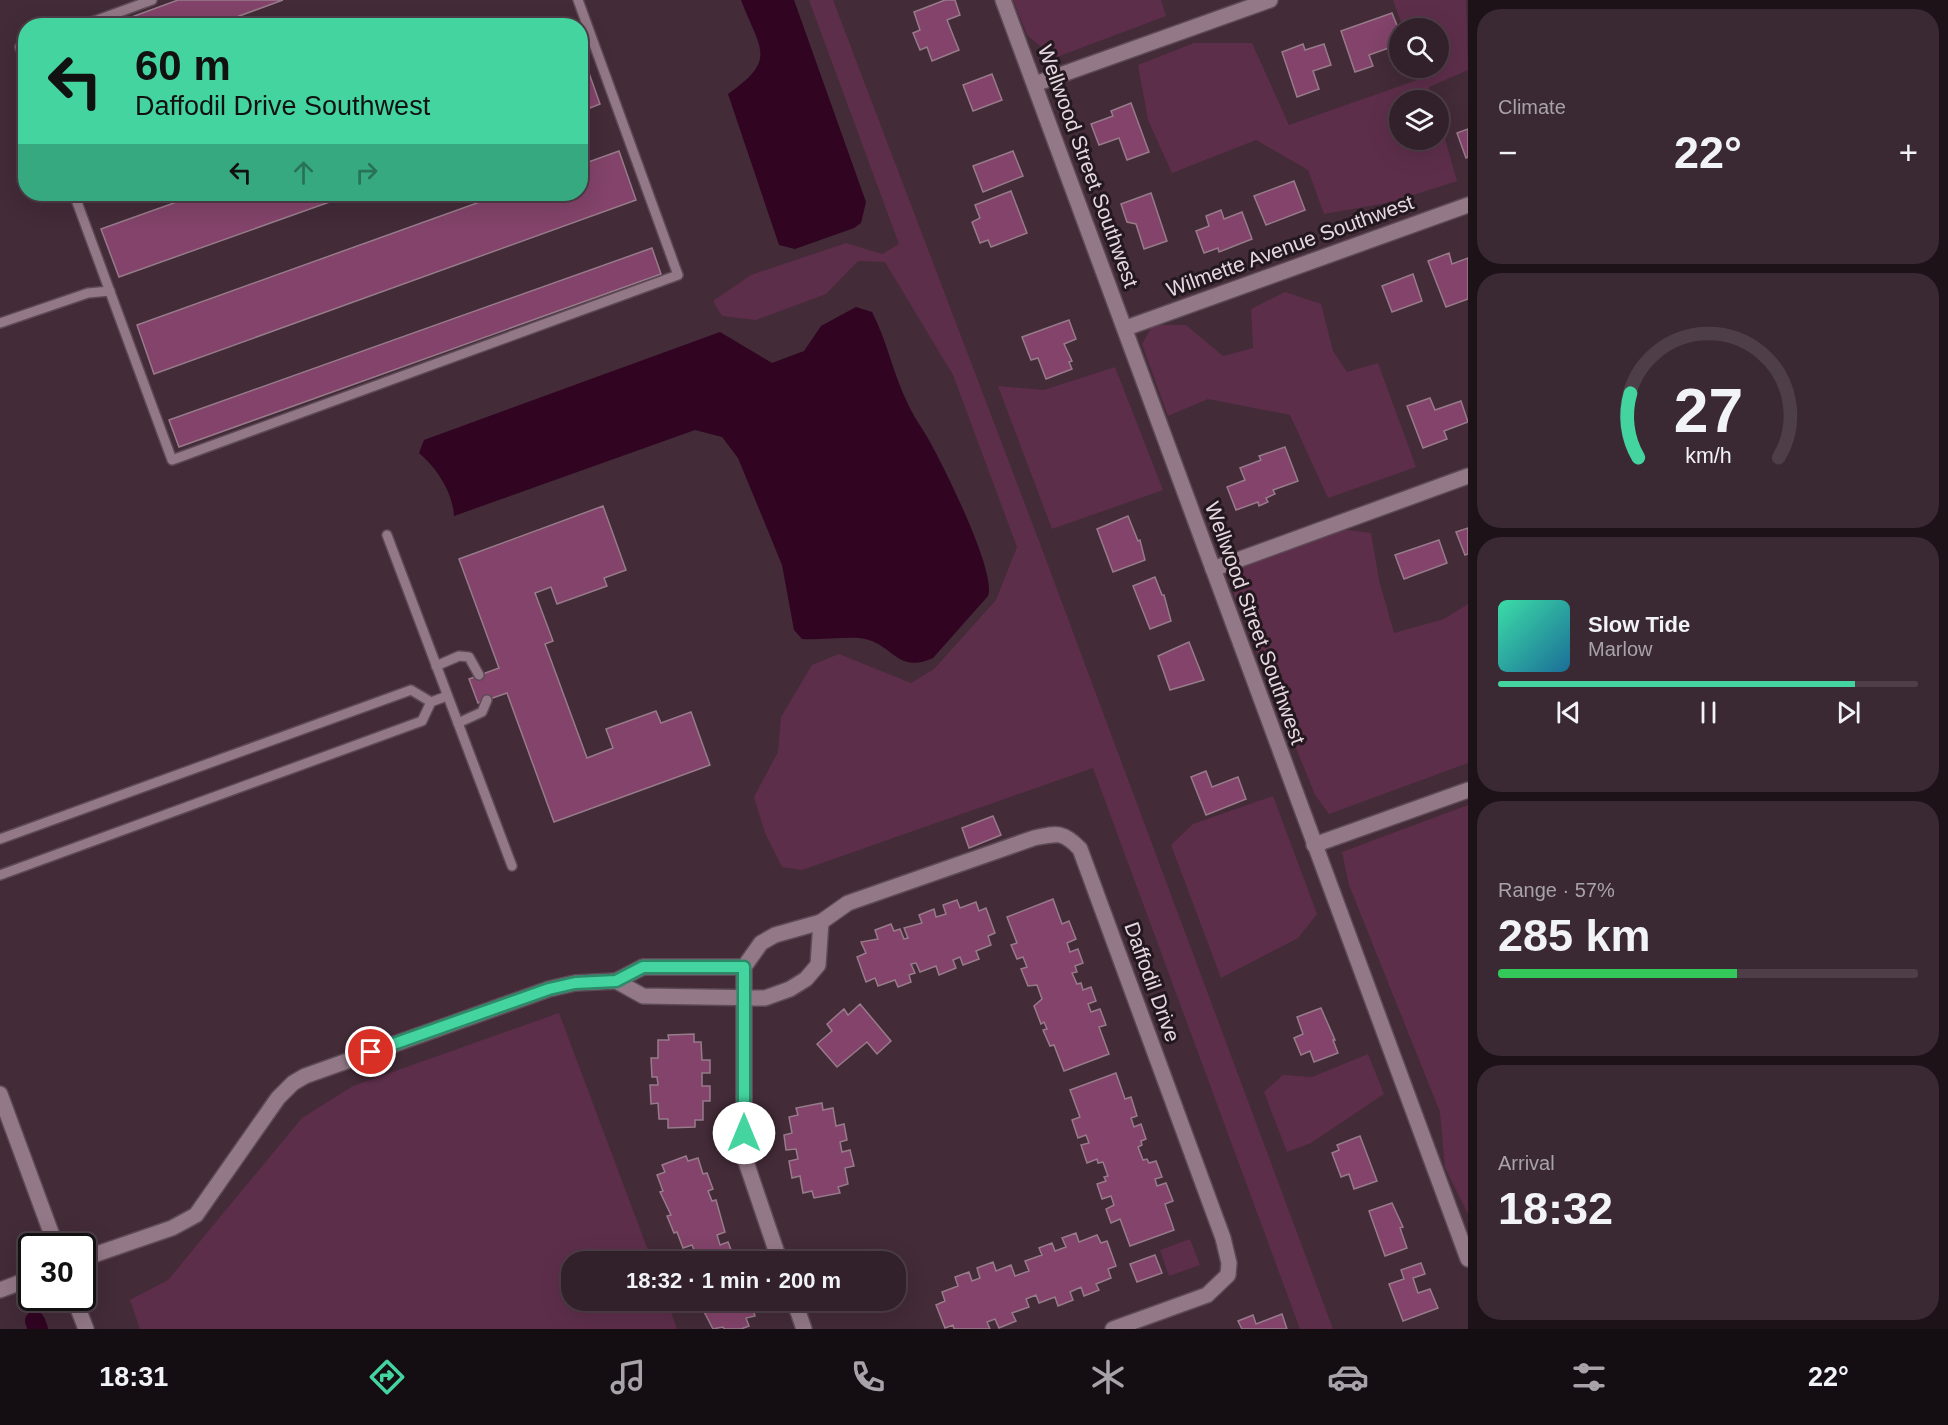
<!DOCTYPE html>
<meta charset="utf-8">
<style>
body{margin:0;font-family:Arial,sans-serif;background:#3a2832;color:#f1f3f6;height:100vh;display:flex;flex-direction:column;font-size:22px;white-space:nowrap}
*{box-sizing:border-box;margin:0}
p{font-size:20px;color:#a8a3a8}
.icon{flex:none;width:33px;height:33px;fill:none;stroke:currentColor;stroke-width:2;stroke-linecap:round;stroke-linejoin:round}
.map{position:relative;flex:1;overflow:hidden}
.details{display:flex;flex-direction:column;gap:9px;padding:9px;background:#1c1217;width:480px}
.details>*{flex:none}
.hud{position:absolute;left:18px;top:18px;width:570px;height:183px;border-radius:24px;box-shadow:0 6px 24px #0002,0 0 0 2px #4d3e47;background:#44d4a0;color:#111;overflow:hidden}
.tools{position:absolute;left:1389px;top:18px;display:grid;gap:12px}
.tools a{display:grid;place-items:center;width:60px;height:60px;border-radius:50%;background:#32202a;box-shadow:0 6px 24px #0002,0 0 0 2px #4d3e47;font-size:30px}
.speed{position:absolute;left:18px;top:1233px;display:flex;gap:12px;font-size:30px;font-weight:700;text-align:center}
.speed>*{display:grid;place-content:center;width:78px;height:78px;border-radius:50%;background:#32202a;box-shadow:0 6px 24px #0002,0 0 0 2px #4d3e47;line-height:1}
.speed .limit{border:3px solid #111;border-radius:9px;background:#fff;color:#111}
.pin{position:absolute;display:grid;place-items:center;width:51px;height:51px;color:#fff;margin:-26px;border:3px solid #fff;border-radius:50%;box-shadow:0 2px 6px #0007}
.me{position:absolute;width:66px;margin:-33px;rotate:0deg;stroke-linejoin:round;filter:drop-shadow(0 0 4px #0008)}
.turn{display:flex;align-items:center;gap:21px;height:126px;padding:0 18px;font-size:27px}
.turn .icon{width:78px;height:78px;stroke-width:2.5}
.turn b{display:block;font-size:42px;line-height:51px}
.lanes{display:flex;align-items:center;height:57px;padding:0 18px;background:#0003;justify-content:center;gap:30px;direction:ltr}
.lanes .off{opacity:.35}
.big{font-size:45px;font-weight:600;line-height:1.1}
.details .card{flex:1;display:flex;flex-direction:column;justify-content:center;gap:9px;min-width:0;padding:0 21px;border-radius:24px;background:#3a2832}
.details .dial{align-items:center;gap:0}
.dial svg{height:156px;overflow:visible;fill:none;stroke:#4d3e47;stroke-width:7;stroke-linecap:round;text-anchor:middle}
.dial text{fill:#f1f3f6;stroke:none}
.song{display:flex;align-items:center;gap:18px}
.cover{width:72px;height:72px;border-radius:9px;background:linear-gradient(135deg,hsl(160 70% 55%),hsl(200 70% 35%))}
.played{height:6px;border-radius:3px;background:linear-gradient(90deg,#44d4a0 85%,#4d3e47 85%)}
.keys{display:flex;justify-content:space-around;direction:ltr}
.heat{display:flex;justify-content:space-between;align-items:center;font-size:33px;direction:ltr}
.charge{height:9px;border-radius:4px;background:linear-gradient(90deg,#34c759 57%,#4d3e47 0)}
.trip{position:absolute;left:561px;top:1251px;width:345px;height:60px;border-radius:24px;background:#32202a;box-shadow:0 6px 24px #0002,0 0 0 2px #4d3e47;font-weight:600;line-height:60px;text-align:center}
.menu{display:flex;height:96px;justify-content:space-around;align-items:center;background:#140d11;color:#a8a3a8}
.menu .icon{width:42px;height:42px}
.menu .on{color:#44d4a0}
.menu b{font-size:27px;color:#f1f3f6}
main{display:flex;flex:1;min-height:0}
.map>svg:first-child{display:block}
.green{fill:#5d2e4a}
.water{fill:#310422}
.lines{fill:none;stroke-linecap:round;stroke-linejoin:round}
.canal{stroke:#310422;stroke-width:20}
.building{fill:#83436a;stroke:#977b8a;stroke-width:1.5}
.service-casing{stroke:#5d4a56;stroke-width:12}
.minor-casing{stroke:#5d4a56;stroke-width:18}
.secondary-casing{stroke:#5d4a56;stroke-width:18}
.service{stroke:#937887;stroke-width:9}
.minor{stroke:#937887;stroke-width:15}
.secondary{stroke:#937887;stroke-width:15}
.route-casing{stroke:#2c8a68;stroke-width:15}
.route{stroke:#44d4a0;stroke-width:10}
.labels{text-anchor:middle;stroke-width:6;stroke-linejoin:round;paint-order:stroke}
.street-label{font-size:21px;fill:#e7d7e0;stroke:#22181e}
</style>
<main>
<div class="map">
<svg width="1468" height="1329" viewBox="0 0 1468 1329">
<rect width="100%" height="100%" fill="#432b38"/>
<g class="green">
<polygon points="809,0 833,0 1039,541 1333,1329 1300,1329 1093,768 802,870 782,867 765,833 754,797 778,752 781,717 812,665 839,654 911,683 934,669 996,600 1017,547 953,375 885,262 858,261 826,294 756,320 722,316 713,301 751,275 846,243 882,254 899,244"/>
<polygon points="1013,0 1161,0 1166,16 1054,58 1027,35"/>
<polygon points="1393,0 1466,0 1468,70 1429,87 1433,100 1400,100 1400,140 1438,140 1439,118 1457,181 1392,202 1324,214 1308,170 1256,140 1172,173 1148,120 1138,65 1194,43 1252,43 1289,125 1420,79 1416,68 1438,68 1438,28 1403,28"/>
<polygon points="1285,292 1321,304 1333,351 1347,372 1378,363 1416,467 1328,498 1290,415 1208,399 1168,416 1142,344 1153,325 1186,325 1223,356 1253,348 1251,309"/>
<polygon points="1115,367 1163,490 1052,529 998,386 1044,390"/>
<polygon points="1340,529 1371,533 1379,580 1394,633 1444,619 1468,604 1468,763 1329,814 1315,795 1234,595 1238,568"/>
<polygon points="1273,796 1317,914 1298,938 1221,978 1171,845 1193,824"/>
<polygon points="1468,805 1468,1214 1445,1168 1440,1112 1349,885 1342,852"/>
<polygon points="559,1013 652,1261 572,1262 572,1300 667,1301 677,1329 140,1329 130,1300 168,1280 302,1118 353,1086"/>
<polygon points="1368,1054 1384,1094 1311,1143 1287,1152 1264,1092 1283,1075 1312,1077"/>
<polygon points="1190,1239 1200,1265 1169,1276 1160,1250"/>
</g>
<g class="water">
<path d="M 741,0 L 794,0 L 866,202 L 861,223 L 854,228 L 795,249 L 779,245 L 728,94 C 778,59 760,50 741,0 Z"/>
<path d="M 856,307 L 872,312 C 887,341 893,373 907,402 C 913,416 923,429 930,442 C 944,467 997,573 988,596 L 933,658 C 895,675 893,641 859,638 C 841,637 821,640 802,639 L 794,630 L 782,565 L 738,458 L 722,437 L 695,430 L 454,516 C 453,493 437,468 419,453 L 424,440 L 720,332 L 772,363 L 804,351 L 821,326 Z"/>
</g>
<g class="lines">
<polyline class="canal" points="35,1321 38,1329"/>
</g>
<g class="building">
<polygon points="178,0 283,0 212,26 107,26"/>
<polygon points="945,0 955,0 960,15 947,20 959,50 932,61 927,47 920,50 913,33 920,30 914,12"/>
<polygon points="1392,13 1400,33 1400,44 1369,55 1373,66 1355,72 1341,31"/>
<polygon points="1303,44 1305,50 1324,44 1331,65 1313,71 1319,89 1297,97 1282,52"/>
<polygon points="583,56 600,104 580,112 580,57"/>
<polygon points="992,74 1002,100 973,111 963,85"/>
<polygon points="1131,103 1149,152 1127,160 1119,138 1099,145 1091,124 1113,116 1111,111"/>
<polygon points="1468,129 1468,157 1466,158 1457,133"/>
<polygon points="619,151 636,200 154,374 137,325 502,194 580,194 580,165"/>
<polygon points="1013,151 1023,176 983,192 973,166"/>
<polygon points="1294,181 1305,210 1266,225 1254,196"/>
<polygon points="1011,191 1027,233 991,247 988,240 980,243 972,222 980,218 975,205"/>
<polygon points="1151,193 1167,241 1144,249 1136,224 1127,222 1121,204"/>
<polygon points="199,194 352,194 119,277 101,229"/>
<polygon points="1221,210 1224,219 1242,212 1252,239 1219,252 1218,248 1204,253 1196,231 1209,226 1206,216"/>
<polygon points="652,248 661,274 179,447 169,420"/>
<polygon points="1449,253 1452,264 1468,258 1468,299 1446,307 1428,261"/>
<polygon points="1413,274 1422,301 1392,312 1382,286"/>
<polygon points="1069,320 1076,339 1064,344 1072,361 1069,362 1072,369 1046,379 1038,358 1031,360 1022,337"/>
<polygon points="1430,398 1435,410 1461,401 1468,422 1444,431 1447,439 1423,448 1407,406"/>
<polygon points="1285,447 1298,481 1273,490 1275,494 1266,498 1268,502 1259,506 1258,502 1236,510 1227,487 1245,480 1240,468 1261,460 1259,456"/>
<polygon points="603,506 626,570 604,578 607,586 557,604 551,587 535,593 553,641 545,644 587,758 613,748 606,729 656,711 661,723 691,712 710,765 554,822 507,693 478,703 469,679 499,668 459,559"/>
<polygon points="1128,516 1138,541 1140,540 1145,560 1113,572 1097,529"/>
<polygon points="1468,528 1468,554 1465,555 1456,532"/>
<polygon points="1439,540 1447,563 1404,579 1395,555"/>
<polygon points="1155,577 1162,595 1164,595 1171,621 1150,629 1133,586"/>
<polygon points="1189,642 1204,680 1170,690 1158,656"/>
<polygon points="1206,771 1212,787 1238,777 1246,799 1206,815 1191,777"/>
<polygon points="993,816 1001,835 969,848 962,828"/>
<polygon points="1053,899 1062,924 1069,921 1076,939 1067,943 1070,952 1078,949 1083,963 1075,966 1077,972 1072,973 1077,984 1081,983 1083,990 1091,987 1096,1001 1088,1004 1091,1012 1100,1009 1106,1025 1099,1027 1109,1054 1064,1071 1054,1045 1050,1046 1043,1030 1047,1029 1044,1022 1041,1024 1034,1006 1042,999 1037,985 1028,986 1021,969 1027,967 1023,957 1017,959 1011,945 1017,943 1007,917"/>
<polygon points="957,900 960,908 976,902 979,911 986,908 995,933 988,936 991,945 976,951 979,959 963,965 960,957 953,960 956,968 939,975 936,966 920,972 916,963 911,964 915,973 909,975 911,982 898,987 895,980 878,986 875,978 866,982 857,957 866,953 861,942 878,939 875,930 891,924 894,931 900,929 904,939 908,938 904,928 922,923 919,915 934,909 936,917 946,914 943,905"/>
<polygon points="860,1004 891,1041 877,1054 867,1042 837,1067 817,1044 832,1031 827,1024 844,1009 848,1015"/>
<polygon points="1321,1008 1335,1040 1333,1040 1338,1053 1314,1062 1310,1051 1301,1055 1294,1038 1303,1034 1297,1017"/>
<polygon points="694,1034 694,1042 701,1042 702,1060 710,1060 710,1073 702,1073 702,1086 710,1086 710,1101 703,1101 703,1120 695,1120 695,1127 668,1128 668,1119 659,1119 658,1103 651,1104 650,1085 658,1085 657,1077 652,1077 651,1058 658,1058 658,1040 669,1040 668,1035"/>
<polygon points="1116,1073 1125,1099 1131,1097 1137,1116 1131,1118 1134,1127 1141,1124 1146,1139 1141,1141 1142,1145 1138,1147 1143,1160 1147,1159 1149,1163 1156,1161 1162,1177 1155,1179 1157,1186 1166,1183 1173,1201 1165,1204 1174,1230 1130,1246 1120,1219 1111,1223 1106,1209 1114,1205 1111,1196 1102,1199 1097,1184 1106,1181 1104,1177 1108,1176 1103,1162 1098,1163 1097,1159 1087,1163 1081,1145 1089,1143 1086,1135 1078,1138 1072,1120 1080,1117 1070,1090"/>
<polygon points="822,1103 823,1110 833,1108 836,1126 844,1124 847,1140 840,1142 842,1152 850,1150 854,1166 845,1168 848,1184 838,1187 840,1193 814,1198 812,1191 803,1193 800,1176 792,1178 789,1161 798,1159 796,1149 786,1150 784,1135 792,1133 789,1117 798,1115 796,1108"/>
<polygon points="1360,1136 1377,1181 1354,1189 1349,1174 1341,1177 1332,1153 1339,1150 1337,1145"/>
<polygon points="686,1156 688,1161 698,1158 703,1174 707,1173 713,1189 708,1191 712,1201 716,1200 725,1232 717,1235 720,1245 728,1242 735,1260 738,1262 688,1262 687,1258 696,1255 692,1245 683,1248 677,1232 674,1233 667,1216 671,1215 660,1192 663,1191 657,1175 665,1172 662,1165"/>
<polygon points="1392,1203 1403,1227 1400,1228 1407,1248 1385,1256 1369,1211"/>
<polygon points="1076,1233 1079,1242 1097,1235 1101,1243 1107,1241 1116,1266 1108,1269 1111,1278 1096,1284 1099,1290 1084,1296 1081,1287 1070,1292 1073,1300 1058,1306 1055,1297 1039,1303 1036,1295 1026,1299 1029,1307 1012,1313 1016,1321 999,1328 995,1319 987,1322 990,1329 954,1329 953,1325 945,1328 936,1305 945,1301 942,1292 958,1286 955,1277 969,1272 972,1281 980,1278 977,1268 993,1262 996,1271 1011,1265 1015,1276 1029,1271 1025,1261 1042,1255 1039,1248 1052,1243 1055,1251 1066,1247 1062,1238"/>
<polygon points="1155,1255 1162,1273 1137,1282 1130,1264"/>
<polygon points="1421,1263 1425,1274 1413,1278 1418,1293 1430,1289 1438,1308 1403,1321 1389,1284 1404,1279 1401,1270"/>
<polygon points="698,1300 750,1300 755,1316 746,1318 749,1326 741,1329 724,1329 723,1327 713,1329"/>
<polygon points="1282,1314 1287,1329 1242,1329 1238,1321 1253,1315 1256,1324"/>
</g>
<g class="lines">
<defs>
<g id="service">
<polyline points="81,26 152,0"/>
<polyline points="26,45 20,47 26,63"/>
<polyline points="74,194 172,460 678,275 578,0"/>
<polyline points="0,323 88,293 110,291"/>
<polyline points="387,535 512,866"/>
<polyline points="436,666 459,656 469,657 479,675"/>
<polyline points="458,723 482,712 487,700"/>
<polyline points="0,839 411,690 431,702"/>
<polyline points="0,875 422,721 431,702 447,696"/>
</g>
<g id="minor">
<polyline points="1003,0 1468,1259"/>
<polyline points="1035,84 1270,0"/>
<polyline points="1126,328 1468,205"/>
<polyline points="1213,569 1468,476"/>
<polyline points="1314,845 1468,790"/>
<path d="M 821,922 L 848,903 L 1034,838 C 1057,833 1063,831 1080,849 L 1223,1238 L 1229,1263 L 1228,1275 L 1207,1295 L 1113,1329"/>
<polyline points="616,981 643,996 765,998 790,989 806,979 818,965 821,922 775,935 761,943 744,967 744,1156 780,1262"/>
<polyline points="82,1259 172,1228 196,1215 278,1098 293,1083 305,1076 549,989 575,983 616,981 643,967 744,967"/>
<polyline points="0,1290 32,1278"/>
<polyline points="794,1300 804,1329"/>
</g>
<g id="secondary">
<polyline points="0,1094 56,1246"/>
<polyline points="74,1298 86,1329"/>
</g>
</defs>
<use href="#service" class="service-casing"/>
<use href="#minor" class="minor-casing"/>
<use href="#secondary" class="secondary-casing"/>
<use href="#service" class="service"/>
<use href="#minor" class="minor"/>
<use href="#secondary" class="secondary"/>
</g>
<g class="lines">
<defs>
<polyline id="route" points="371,1052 549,989 575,983 616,981 643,967 744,967 744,1133"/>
</defs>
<use href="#route" class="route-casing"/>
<use href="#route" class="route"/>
</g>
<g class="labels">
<g class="street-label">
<text transform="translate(1088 166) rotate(70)" y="7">Wellwood Street Southwest</text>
<text transform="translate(1290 246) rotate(-20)" y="7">Wilmette Avenue Southwest</text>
<text transform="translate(1255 623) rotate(70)" y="7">Wellwood Street Southwest</text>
<text transform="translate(1152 982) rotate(70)" y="7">Daffodil Drive</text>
</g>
</g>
</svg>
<div class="tools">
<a><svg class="icon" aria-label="search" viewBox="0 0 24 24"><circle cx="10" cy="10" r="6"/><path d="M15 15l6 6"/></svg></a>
<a><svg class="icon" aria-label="layers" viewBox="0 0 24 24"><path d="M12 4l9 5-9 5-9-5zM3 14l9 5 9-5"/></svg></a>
</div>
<div class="speed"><div class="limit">30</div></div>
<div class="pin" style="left:371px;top:1052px;background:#d93025"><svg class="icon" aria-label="arrive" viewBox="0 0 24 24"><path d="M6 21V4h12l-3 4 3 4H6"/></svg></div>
<svg class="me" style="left:744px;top:1133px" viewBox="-20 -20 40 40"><circle r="19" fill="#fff"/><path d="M0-13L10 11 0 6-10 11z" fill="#44d4a0"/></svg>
<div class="trip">18:32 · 1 min · 200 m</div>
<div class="hud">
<div class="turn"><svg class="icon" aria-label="left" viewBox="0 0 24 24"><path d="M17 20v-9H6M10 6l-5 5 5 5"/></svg><div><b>60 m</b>Daffodil Drive Southwest</div></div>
<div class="lanes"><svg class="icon" aria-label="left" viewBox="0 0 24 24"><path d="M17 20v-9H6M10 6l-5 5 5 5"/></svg><svg class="icon off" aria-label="ahead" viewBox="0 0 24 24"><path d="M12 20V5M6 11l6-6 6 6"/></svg><svg class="icon off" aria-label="right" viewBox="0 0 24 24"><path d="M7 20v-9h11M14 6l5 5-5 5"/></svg></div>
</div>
</div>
<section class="details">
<div class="card"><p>Climate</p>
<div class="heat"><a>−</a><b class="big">22°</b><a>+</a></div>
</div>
<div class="card dial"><svg viewBox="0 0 100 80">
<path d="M14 69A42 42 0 1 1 86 69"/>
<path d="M14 69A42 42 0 0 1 10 36" stroke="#44d4a0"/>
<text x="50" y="56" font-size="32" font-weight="700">27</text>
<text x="50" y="72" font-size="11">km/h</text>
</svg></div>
<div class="card">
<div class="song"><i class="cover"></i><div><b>Slow Tide</b><p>Marlow</p></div></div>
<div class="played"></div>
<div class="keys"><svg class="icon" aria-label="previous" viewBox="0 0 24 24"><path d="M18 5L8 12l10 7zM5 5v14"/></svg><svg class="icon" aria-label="pause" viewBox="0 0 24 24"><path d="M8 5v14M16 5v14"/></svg><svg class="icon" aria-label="next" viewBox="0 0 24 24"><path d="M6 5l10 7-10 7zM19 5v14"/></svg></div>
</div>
<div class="card"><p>Range · 57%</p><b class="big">285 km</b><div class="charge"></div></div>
<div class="card"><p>Arrival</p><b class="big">18:32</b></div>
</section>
</main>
<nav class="menu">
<b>18:31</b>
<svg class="icon on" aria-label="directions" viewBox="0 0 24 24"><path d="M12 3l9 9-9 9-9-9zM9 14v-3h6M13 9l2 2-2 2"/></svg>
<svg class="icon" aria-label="music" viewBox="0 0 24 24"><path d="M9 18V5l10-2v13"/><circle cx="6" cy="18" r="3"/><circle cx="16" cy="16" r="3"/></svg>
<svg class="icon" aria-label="phone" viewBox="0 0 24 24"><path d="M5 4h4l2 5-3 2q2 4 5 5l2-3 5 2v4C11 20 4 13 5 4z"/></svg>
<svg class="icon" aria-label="climate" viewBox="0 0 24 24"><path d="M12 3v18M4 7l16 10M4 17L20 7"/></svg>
<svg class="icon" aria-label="car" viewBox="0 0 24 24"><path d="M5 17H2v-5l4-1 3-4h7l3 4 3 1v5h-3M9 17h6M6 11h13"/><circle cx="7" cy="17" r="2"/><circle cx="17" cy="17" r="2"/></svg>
<svg class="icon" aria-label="filters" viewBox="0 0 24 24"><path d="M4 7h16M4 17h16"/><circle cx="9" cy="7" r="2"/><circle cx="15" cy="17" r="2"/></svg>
<b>22°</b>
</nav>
